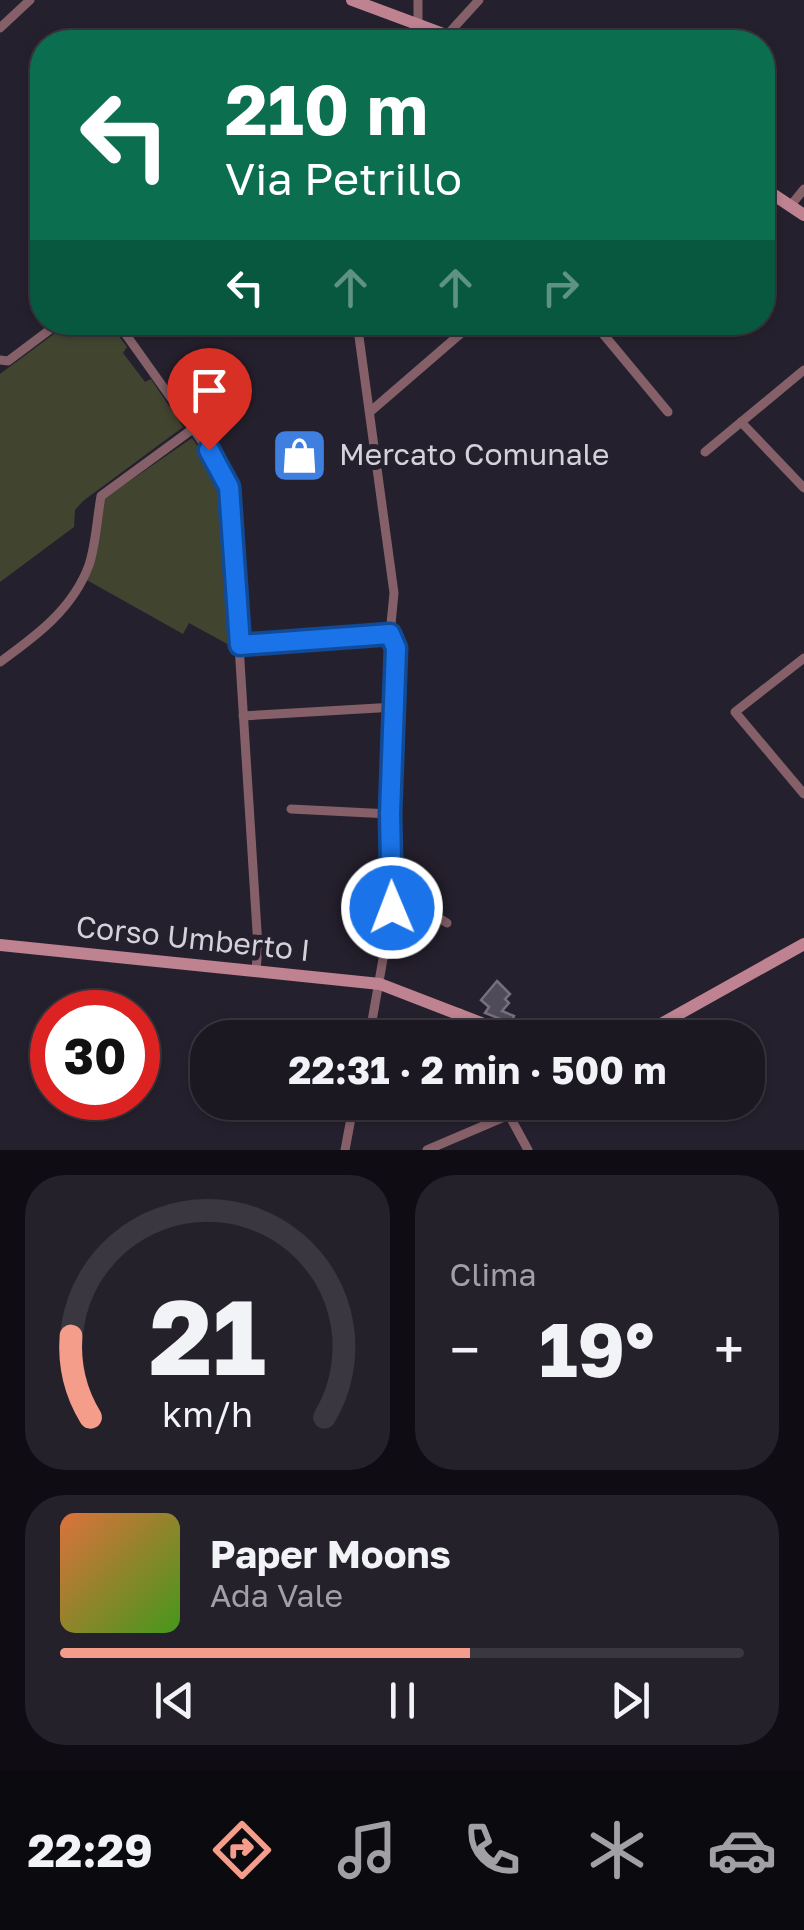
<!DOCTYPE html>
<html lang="it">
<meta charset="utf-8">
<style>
body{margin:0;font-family:"Golos Text",sans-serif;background:#25212a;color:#f1f3f6;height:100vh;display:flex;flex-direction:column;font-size:38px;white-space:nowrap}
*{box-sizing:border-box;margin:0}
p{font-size:32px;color:#a0a0a5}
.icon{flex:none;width:55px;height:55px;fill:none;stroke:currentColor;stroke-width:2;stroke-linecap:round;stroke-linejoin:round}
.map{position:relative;height:1150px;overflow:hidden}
.panel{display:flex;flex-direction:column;gap:25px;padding:25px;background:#0f0d13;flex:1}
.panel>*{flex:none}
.banner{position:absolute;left:30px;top:30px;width:745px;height:305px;border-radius:40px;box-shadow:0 2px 8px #0004,0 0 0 2px #3a3740;background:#0b6e4f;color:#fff;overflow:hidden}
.speed{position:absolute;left:30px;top:990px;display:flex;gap:20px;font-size:50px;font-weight:700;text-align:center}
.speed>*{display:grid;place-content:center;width:130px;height:130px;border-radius:50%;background:#1c1822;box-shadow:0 2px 8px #0004,0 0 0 2px #3a3740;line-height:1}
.speed .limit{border:15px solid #d22;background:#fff;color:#111}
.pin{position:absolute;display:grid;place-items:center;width:85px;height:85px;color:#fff;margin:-102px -42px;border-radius:50% 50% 50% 0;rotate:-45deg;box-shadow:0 0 10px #0007}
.pin .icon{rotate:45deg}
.me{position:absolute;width:110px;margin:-55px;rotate:359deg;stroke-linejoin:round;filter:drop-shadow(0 0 8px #0008)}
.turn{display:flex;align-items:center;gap:35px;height:210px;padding:0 30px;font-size:45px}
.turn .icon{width:130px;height:130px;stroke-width:2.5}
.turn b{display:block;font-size:70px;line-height:85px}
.lanes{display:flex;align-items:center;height:95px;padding:0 30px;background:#0003;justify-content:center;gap:50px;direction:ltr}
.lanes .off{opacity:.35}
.big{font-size:75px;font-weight:700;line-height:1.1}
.panel .tile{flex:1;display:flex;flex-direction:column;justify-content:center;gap:15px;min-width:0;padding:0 35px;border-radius:40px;background:#25212a}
.panel .dial{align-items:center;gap:0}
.dial svg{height:260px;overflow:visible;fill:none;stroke:#3a3740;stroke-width:7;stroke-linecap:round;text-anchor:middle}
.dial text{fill:#f1f3f6;stroke:none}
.song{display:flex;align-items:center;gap:30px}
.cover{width:120px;height:120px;border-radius:15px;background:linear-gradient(135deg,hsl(20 70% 55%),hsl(100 70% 35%))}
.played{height:10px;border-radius:5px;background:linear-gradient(90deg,#f49d8b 60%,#3a3740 60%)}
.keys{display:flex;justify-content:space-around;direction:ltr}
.heat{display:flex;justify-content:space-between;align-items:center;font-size:55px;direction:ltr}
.panel .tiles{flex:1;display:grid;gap:25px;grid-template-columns:1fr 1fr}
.tile:last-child{grid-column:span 2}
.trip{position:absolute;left:190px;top:1020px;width:575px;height:100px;border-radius:40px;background:#1c1822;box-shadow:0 2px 8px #0004,0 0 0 2px #3a3740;font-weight:700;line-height:100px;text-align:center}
.tab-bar{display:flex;height:160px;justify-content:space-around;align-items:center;background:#0b0a0e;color:#a0a0a5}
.tab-bar .icon{width:70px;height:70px}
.tab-bar .selected{color:#f49d8b}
.tab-bar b{font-size:45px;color:#f1f3f6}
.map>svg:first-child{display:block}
.green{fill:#414530}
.building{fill:#504b59;stroke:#75707e;stroke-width:2.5}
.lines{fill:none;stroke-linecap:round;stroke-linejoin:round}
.minor{stroke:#866069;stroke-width:9}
.secondary{stroke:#be8291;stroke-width:12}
.route-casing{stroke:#114b97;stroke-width:25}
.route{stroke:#1a73e8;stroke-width:18}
.labels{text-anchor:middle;stroke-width:10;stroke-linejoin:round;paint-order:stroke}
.poi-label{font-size:30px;fill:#d4d1da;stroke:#25202d;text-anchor:start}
.street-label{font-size:30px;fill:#d4d1da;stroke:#25202d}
</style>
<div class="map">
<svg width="804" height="1150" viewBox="0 0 804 1150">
<rect width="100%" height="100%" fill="#25202d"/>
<g class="green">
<polygon points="70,322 109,323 127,347 123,353 145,382 151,379 183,427 83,501 75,510 74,527 0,582 0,374"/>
<polygon points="192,438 211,464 223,493 231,646 189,623 183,634 85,579 105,498"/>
</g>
<polygon class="building" points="497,981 510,994 505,999 509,1003 502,1011 514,1016 511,1023 485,1013 489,1007 481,1000"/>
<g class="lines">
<g class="minor">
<polyline points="0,28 30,0"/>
<polyline points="448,34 479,0"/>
<polyline points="405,42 418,23 418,0"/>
<polyline points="791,205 804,189"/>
<polyline points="117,322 223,471 229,487 258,947 256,970"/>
<polyline points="357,322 394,593 390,634"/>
<polyline points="565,322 599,329 668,412"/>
<polyline points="0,360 8,361 60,322"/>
<polyline points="371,411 474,322"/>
<polyline points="741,422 804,488"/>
<polyline points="705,452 804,370"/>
<polyline points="240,645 390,634"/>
<polyline points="804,658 735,712 804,794"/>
<path d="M 0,662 C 36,636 73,609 89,565 C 96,544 97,518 101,496 L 194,428"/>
<polyline points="243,716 395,707"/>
<polyline points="291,809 390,814"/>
<polyline points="390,926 417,904 447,923"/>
<polyline points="460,1013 458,1019 465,1038"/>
<polyline points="369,1038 392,908 390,814 396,648 390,634"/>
<polyline points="502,1102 528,1150"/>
<polyline points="345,1150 354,1102"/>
<polyline points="427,1150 509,1115"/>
</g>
<g class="secondary">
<polyline points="352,0 465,42"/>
<polyline points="762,187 804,215"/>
<polyline points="0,945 380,984 520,1038"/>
<polyline points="636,1038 804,944"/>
</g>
</g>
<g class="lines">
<defs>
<polyline id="route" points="209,450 229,487 240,645 390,634 396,648 390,814 392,908"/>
</defs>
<use href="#route" class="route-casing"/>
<use href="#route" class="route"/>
</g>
<defs>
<symbol id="shop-square" viewBox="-11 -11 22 22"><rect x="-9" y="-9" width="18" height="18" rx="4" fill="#3f7fe0" stroke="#25202d"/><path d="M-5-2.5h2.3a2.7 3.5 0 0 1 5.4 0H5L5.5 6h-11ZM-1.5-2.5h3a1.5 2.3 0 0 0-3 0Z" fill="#fff"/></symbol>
</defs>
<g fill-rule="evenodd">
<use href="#shop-square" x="268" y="424" width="63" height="63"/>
</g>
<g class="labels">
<g class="poi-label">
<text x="339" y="465">Mercato Comunale</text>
</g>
<g class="street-label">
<text transform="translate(193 939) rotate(6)" y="10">Corso Umberto I</text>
</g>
</g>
</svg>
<div class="speed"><div class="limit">30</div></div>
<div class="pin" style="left:209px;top:450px;background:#d93025"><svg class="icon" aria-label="arrive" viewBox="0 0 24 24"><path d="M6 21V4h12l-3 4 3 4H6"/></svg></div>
<svg class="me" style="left:392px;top:908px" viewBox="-20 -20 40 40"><circle r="17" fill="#1a73e8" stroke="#fff" stroke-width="3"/><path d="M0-11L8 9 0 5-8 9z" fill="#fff"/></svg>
<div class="trip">22:31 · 2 min · 500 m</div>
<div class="banner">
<div class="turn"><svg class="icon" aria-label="left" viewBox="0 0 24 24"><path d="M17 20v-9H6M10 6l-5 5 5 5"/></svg><div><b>210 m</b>Via Petrillo</div></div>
<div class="lanes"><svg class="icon" aria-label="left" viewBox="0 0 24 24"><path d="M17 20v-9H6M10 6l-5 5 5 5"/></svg><svg class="icon off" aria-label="ahead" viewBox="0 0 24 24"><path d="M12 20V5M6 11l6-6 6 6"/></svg><svg class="icon off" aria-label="ahead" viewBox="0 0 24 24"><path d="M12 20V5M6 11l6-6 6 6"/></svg><svg class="icon off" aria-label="right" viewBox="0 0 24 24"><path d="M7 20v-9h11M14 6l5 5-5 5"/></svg></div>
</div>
</div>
<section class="panel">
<div class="tiles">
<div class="tile dial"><svg viewBox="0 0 100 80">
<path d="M14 69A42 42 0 1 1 86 69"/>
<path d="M14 69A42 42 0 0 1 8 44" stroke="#f49d8b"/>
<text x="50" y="56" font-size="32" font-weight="700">21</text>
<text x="50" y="72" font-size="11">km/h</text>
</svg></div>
<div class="tile"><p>Clima</p>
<div class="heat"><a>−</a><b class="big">19°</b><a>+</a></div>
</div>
<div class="tile">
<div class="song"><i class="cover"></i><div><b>Paper Moons</b><p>Ada Vale</p></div></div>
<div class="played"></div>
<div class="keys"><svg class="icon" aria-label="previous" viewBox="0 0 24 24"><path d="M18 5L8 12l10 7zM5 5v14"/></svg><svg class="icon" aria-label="pause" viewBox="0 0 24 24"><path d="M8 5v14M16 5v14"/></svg><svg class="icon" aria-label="next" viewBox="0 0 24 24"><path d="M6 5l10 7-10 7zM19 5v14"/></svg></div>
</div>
</div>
</section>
<nav class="tab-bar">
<b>22:29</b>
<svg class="icon selected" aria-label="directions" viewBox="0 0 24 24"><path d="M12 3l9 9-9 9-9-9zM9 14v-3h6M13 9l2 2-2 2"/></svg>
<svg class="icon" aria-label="music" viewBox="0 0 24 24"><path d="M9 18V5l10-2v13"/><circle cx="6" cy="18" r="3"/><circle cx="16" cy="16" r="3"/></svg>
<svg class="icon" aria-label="phone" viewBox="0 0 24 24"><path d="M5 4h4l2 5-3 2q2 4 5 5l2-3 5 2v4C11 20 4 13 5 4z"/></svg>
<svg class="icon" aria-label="climate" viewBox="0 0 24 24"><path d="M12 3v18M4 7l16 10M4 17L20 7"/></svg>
<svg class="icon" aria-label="car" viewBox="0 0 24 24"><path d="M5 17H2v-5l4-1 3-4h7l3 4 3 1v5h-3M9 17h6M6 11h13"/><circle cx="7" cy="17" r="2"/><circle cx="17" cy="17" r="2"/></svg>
</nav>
